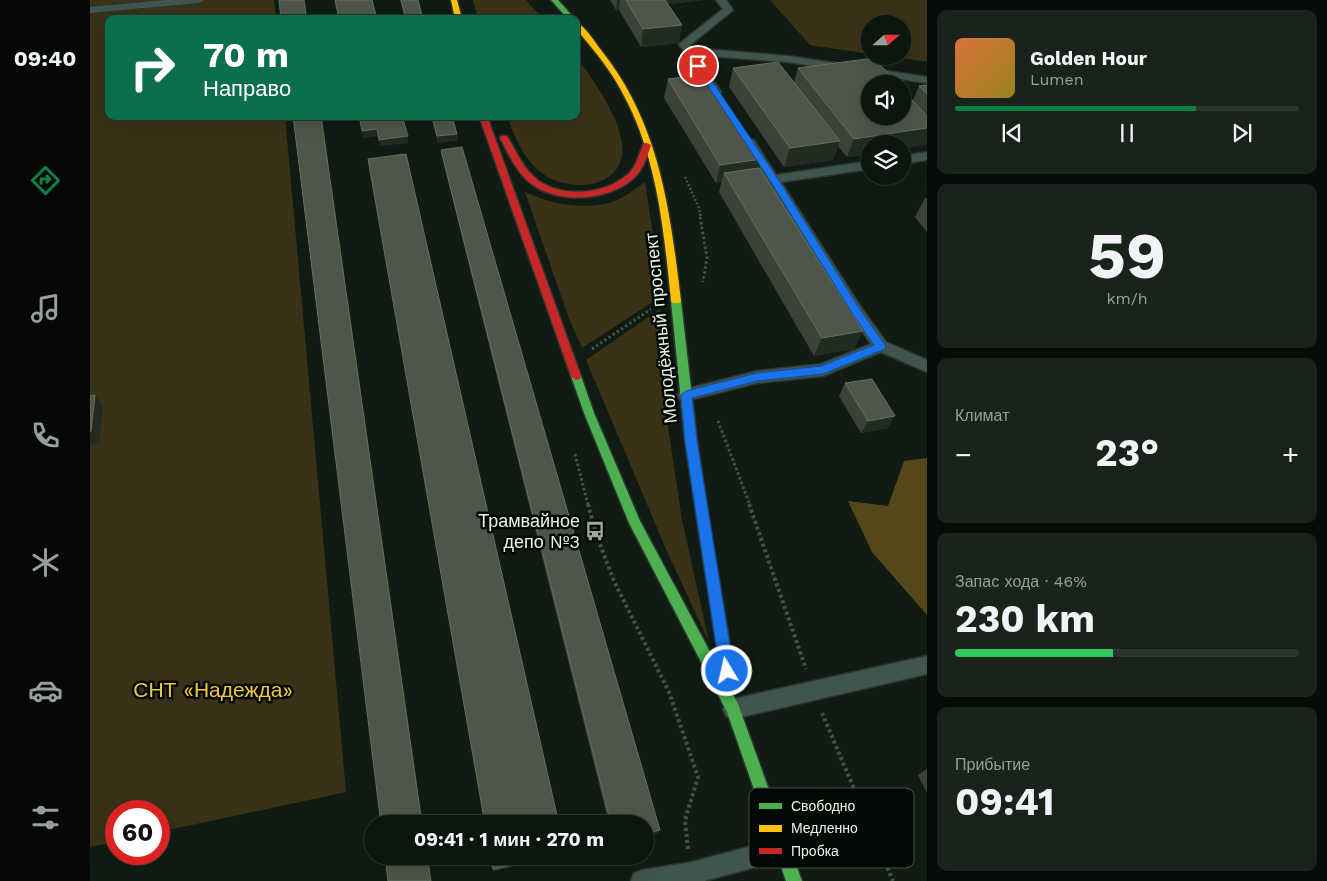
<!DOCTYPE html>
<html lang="ru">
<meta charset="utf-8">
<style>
body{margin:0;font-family:"Work Sans",sans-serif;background:#1a221c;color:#f1f3f6;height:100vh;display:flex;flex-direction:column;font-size:19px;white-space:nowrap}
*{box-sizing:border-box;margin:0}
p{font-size:16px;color:#9a9f9e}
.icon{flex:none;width:28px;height:28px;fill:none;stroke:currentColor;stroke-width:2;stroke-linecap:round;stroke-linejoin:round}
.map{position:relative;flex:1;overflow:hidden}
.details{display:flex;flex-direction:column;gap:10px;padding:10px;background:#070c08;width:400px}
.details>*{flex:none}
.guide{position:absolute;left:15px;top:15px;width:475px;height:105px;border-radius:10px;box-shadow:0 5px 20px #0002,0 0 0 1px #2c342e;background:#0b6e4f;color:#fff;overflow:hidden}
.needle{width:32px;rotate:69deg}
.controls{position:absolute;left:771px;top:15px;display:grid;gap:10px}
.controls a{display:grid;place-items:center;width:50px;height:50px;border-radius:50%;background:#0c150e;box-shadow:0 5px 20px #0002,0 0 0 1px #2c342e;font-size:25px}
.speed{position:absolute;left:15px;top:800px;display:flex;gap:10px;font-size:25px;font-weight:700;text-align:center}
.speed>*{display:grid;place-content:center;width:65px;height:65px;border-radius:50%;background:#0c150e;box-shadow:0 5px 20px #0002,0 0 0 1px #2c342e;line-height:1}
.speed .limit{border:8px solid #d22;background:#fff;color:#111}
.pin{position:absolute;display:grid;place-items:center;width:42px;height:42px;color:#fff;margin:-21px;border:2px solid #fff;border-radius:50%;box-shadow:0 1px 5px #0007}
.me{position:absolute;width:55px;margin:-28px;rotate:351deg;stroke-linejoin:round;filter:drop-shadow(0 0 4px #0008)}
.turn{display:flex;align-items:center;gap:18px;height:105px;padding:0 15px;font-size:22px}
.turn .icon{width:65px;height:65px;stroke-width:2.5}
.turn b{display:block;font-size:35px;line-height:42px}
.big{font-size:38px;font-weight:700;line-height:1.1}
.details .tile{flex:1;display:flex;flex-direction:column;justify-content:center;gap:8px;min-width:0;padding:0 18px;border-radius:10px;background:#1a221c}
.details .dial{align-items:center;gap:0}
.dial b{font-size:65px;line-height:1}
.song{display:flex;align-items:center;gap:15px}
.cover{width:60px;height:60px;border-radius:8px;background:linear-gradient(135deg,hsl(20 70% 55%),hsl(50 70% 35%))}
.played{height:5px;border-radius:2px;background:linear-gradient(90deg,#0b8043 70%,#2c342e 70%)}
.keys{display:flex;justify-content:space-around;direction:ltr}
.heat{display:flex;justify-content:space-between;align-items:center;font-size:28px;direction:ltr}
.charge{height:8px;border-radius:4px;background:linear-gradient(90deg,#34c759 46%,#2c342e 0)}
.trip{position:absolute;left:274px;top:815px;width:290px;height:50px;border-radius:25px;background:#0c150e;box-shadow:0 5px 20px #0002,0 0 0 1px #2c342e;font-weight:700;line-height:50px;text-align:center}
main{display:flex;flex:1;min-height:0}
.dock{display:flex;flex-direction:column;width:90px;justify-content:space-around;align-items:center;background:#050806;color:#9a9f9e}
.dock .icon{width:35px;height:35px}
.dock .on{color:#0b8043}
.dock b{font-size:22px;color:#f1f3f6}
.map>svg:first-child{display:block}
.green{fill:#3a3216}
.forest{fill:#554818}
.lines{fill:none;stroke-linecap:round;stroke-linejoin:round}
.lane-casing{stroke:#2b352e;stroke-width:3}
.fast-casing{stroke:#2b352e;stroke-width:3}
.slow-casing{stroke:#2b352e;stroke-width:3}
.jam-casing{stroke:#2b352e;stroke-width:3}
.path-far2{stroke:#43524d;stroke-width:2.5;stroke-dasharray:2 2;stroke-linecap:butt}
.path-far1{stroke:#43524d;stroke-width:3;stroke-dasharray:2.5 2.5;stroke-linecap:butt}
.path{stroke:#43524d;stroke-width:4;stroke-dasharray:3 3;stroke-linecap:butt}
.lane{fill:#41554f;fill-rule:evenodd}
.fast{fill:#4caf50;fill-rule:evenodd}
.slow{fill:#ffc107;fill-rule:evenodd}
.jam{fill:#c62828;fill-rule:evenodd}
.wall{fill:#3b4336}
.shaded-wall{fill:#222b20}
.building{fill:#4e5649;stroke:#666f62}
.route{fill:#1a73e8;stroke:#114b97}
.labels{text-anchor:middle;stroke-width:5;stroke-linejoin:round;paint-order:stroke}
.street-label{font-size:18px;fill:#e8f6ea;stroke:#020803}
.poi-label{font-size:18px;fill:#e8f6ea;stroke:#020803;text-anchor:end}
.near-park-label{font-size:21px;fill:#f2c83f;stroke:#020803}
.key{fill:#020803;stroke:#474f48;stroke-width:1}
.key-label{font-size:14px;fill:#e8f6ea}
</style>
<main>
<nav class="dock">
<b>09:40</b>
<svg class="icon on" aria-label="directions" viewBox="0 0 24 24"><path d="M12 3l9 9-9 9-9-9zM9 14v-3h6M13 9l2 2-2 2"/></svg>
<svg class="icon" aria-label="music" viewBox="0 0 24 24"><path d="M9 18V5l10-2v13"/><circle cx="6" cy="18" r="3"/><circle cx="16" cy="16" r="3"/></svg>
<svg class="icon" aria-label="phone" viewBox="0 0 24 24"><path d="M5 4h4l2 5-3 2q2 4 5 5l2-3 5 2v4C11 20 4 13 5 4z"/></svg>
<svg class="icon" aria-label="climate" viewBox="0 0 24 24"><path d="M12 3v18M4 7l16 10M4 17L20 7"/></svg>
<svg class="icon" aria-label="car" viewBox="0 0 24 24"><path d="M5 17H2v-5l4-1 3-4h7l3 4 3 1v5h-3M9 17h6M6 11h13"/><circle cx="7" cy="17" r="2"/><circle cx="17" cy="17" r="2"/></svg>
<svg class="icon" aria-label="filters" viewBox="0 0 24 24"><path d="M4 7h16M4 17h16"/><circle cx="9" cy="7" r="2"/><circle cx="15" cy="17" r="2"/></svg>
</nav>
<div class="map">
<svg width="837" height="881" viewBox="0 0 837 881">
<rect width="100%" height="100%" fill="#101c13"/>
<g class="green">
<polygon points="0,0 184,0 186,19 19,19 19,116 195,116 256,792 69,832 69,811 26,811 26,842 0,847"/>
<polygon points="383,0 436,0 453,19 388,19"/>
<polygon points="680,0 837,0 837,62 798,56 812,56 812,24 780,24 780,54 720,45"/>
<path d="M 486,56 C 503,80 529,115 532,144 C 537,188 481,194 453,174 C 434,160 425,138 417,116 L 486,116 Z"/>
<path d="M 555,182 L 568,268 L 570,297 L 492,348 L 478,316 L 435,192 C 462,204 492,211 522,202 C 534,198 545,189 555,182 Z"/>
<polygon points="570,309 576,414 592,520 619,642 579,556 496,360"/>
</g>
<polygon class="forest" points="837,458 837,615 782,552 758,501 798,506 814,461"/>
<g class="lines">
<defs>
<g id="lane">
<polygon points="76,0 114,0 109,3 0,13 0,7"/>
<polygon points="626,0 636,0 643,10 600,45 602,48 698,56 837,77 837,83 698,62 606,55 631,92 629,94 621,94 589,44 633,9"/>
<polygon points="660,139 664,140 686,175 780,161 780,169 691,182 770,306 796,342 837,360 837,372 791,352 733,376 667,383 596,401 590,399 588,395 590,391 596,389 667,371 731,364 781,344 760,314 654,143"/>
<polygon points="837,152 837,160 812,164 812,156"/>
<polygon points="837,656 837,674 643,719 636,716 633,709 636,702 643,699"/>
<polygon points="692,838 700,841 703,849 700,857 692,860 614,881 541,881 544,873 552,870 602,862"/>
</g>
<g id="fast">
<polygon points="461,0 468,0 485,19 478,19"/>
<polygon points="586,298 591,301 607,441 621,532 619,536 615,537 611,536 609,532 595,441 581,301"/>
<polygon points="486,372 491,376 504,413 550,521 648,704 712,881 696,881 637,712 539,523 494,413 481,376"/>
</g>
<g id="slow">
<polygon points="361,0 367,0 372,19 365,19"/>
<path d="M 486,22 C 496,27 504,41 511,50 C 570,124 580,210 591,301 L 589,303 L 583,303 L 581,301 C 574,231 567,156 533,94 C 521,70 503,49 486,29 Z"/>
</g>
<g id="jam">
<polygon points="389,116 397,116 491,376 490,379 486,380 481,376"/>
<path d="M 411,136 L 417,136 C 425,149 431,164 442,175 C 465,199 514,196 538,174 C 547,166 549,153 554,143 L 557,143 L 561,145 C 557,157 553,170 543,179 C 518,201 466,205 439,182 C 426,171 418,153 410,138 Z"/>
<polygon points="615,527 619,528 621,532 647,688 645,693 640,695 635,693 633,688 609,532 611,528"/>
</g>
</defs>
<use href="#lane" class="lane-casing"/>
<use href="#fast" class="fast-casing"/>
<use href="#slow" class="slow-casing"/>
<use href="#jam" class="jam-casing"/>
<polyline class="path-far2" points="595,177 609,208 611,218"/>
<g class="path-far1">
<polyline points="610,217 617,258 613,282"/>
<polyline points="502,349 561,309"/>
<polyline points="628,421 660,505"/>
<polyline points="485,454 498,505"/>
</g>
<g class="path">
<polyline points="498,504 505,531 524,581 579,692 608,777 595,820 598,849"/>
<polyline points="659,504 716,669"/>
<polyline points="732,713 803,881"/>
</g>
<use href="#lane" class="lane"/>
<use href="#fast" class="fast"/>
<use href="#slow" class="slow"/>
<use href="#jam" class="jam"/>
</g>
<g class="wall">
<polygon points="310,0 328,0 333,19 315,19"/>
<polygon points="520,0 614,0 578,4 589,43 551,47 529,10 526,10"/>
<polygon points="643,68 704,82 708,68 823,100 829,86 837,85 837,145 780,144 780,154 757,157 748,146 743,160 694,167 639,87"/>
<polygon points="578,79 669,169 764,349 724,356 629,192 631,183 626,183 574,98"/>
<polygon points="341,116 362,116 368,140 348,143"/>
<polygon points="351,150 570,830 568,833 555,836 555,824 519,824 352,157"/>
<polygon points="835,198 837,198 837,232 825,217"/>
<polygon points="755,383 798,428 771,433 749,396"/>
<polygon points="837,769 837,793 828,775"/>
<polygon points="400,856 469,856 403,871"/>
</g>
<g class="shaded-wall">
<polygon points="527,0 530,0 529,10 526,10"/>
<polygon points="565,0 614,0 564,6"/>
<polygon points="592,25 589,43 551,47 553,29"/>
<polygon points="231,116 333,824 332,824"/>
<polygon points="837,128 837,145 812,149 812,144 780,144 780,154 757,157 764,139"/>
<polygon points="287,129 288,136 273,138 272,131"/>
<polygon points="367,134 368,140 348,143 347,136"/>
<polygon points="318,136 318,143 290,146 289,140"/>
<polygon points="750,141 743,160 694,167 700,148"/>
<polygon points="672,159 667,177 634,173 631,183 626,183 630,165"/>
<polygon points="773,331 764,349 724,356 732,338"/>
<polygon points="5,395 13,407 9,443 0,445 0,432"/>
<polygon points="805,416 798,428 771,433 778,421"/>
<polygon points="570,830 568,833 555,836 555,834"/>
<polygon points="337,856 338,856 341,881"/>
</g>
<g class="building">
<polygon points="189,0 214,0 217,19 191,19"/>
<polygon points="245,0 282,0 287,19 249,19"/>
<polygon points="311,0 328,0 333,19 316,19"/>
<polygon points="536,0 575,0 592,25 553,29"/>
<polygon points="784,58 808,84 780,84 780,116 812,116 812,89 837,116 837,128 764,139 708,68"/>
<polygon points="688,62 750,141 700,148 643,68"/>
<polygon points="616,74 672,159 630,165 578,79"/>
<polygon points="837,85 837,94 829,86"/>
<polygon points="203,116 231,116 332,824 291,824"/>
<polygon points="269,116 312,116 318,136 289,140 287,129 272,131"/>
<polygon points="342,116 362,116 367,134 347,136"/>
<polygon points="372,147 570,830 555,834 555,824 521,824 351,150"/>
<polygon points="316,154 469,824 395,824 278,159"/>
<polygon points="669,168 773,331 732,338 634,173"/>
<polygon points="782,379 805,416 778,421 755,383"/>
<polygon points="5,395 1,431 0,432 0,396"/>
<polygon points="295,856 337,856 341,881 298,881"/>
<polygon points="400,856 458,856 403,869"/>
</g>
<polygon class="route" points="606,64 612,66 688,179 769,308 796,346 795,349 733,374 667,381 602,398 607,441 644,671 642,675 637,677 632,675 630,671 595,441 591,395 596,391 667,373 731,366 784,345 762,313 679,179 605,66"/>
<defs>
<symbol id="bus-bare" viewBox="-9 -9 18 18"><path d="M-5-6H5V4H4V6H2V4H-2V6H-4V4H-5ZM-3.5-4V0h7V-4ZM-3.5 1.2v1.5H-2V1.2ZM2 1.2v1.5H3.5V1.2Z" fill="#9caa9f" stroke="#020803" stroke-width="2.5" paint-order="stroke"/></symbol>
</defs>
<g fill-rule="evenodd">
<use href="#bus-bare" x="491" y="517" width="28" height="28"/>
</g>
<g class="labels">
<g class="street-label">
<text transform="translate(571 328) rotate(-96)" y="6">Молодёжный проспект</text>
</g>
<g class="poi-label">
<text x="490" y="527">Трамвайное<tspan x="490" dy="21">депо №3</tspan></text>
</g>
<g class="near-park-label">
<text x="123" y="697">СНТ «Надежда»</text>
</g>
</g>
<rect x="659" y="788" width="165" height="80" rx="8" class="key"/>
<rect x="669" y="803" width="23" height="6" fill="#4caf50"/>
<rect x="669" y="825" width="23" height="7" fill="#ffc107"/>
<rect x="669" y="848" width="23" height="6" fill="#c62828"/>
<g class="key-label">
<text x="701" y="811">Свободно</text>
<text x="701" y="833">Медленно</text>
<text x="701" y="856">Пробка</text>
</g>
</svg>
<div class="controls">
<a><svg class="needle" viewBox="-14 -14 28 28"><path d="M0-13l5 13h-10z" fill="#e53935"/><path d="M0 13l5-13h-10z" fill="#9a9f9e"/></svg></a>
<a><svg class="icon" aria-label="sound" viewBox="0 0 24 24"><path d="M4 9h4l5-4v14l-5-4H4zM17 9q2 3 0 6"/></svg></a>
<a><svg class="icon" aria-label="layers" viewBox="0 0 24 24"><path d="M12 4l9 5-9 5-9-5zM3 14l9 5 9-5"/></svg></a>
</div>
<div class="speed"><div class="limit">60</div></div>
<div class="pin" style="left:608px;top:66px;background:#d93025"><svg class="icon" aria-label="arrive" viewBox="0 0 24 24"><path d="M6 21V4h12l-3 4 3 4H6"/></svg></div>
<svg class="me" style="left:637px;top:671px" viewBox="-20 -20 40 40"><circle r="17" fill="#1a73e8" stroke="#fff" stroke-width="3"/><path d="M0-11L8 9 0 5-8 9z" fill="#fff"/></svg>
<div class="trip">09:41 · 1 мин · 270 m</div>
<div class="guide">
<div class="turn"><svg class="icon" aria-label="right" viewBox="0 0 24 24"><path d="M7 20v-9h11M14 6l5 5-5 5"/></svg><div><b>70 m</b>Направо</div></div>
</div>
</div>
<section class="details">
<div class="tile">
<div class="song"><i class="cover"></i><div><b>Golden Hour</b><p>Lumen</p></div></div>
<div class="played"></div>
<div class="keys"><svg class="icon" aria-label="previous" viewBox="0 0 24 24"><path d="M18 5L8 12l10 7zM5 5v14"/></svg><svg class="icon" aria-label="pause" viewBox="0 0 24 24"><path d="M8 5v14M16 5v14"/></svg><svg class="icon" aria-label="next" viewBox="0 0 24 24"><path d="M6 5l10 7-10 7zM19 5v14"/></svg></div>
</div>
<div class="tile dial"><b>59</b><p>km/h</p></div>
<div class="tile"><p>Климат</p>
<div class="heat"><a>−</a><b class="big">23°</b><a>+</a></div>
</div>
<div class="tile"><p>Запас хода · 46%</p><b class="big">230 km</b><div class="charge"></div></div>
<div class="tile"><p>Прибытие</p><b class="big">09:41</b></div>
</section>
</main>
